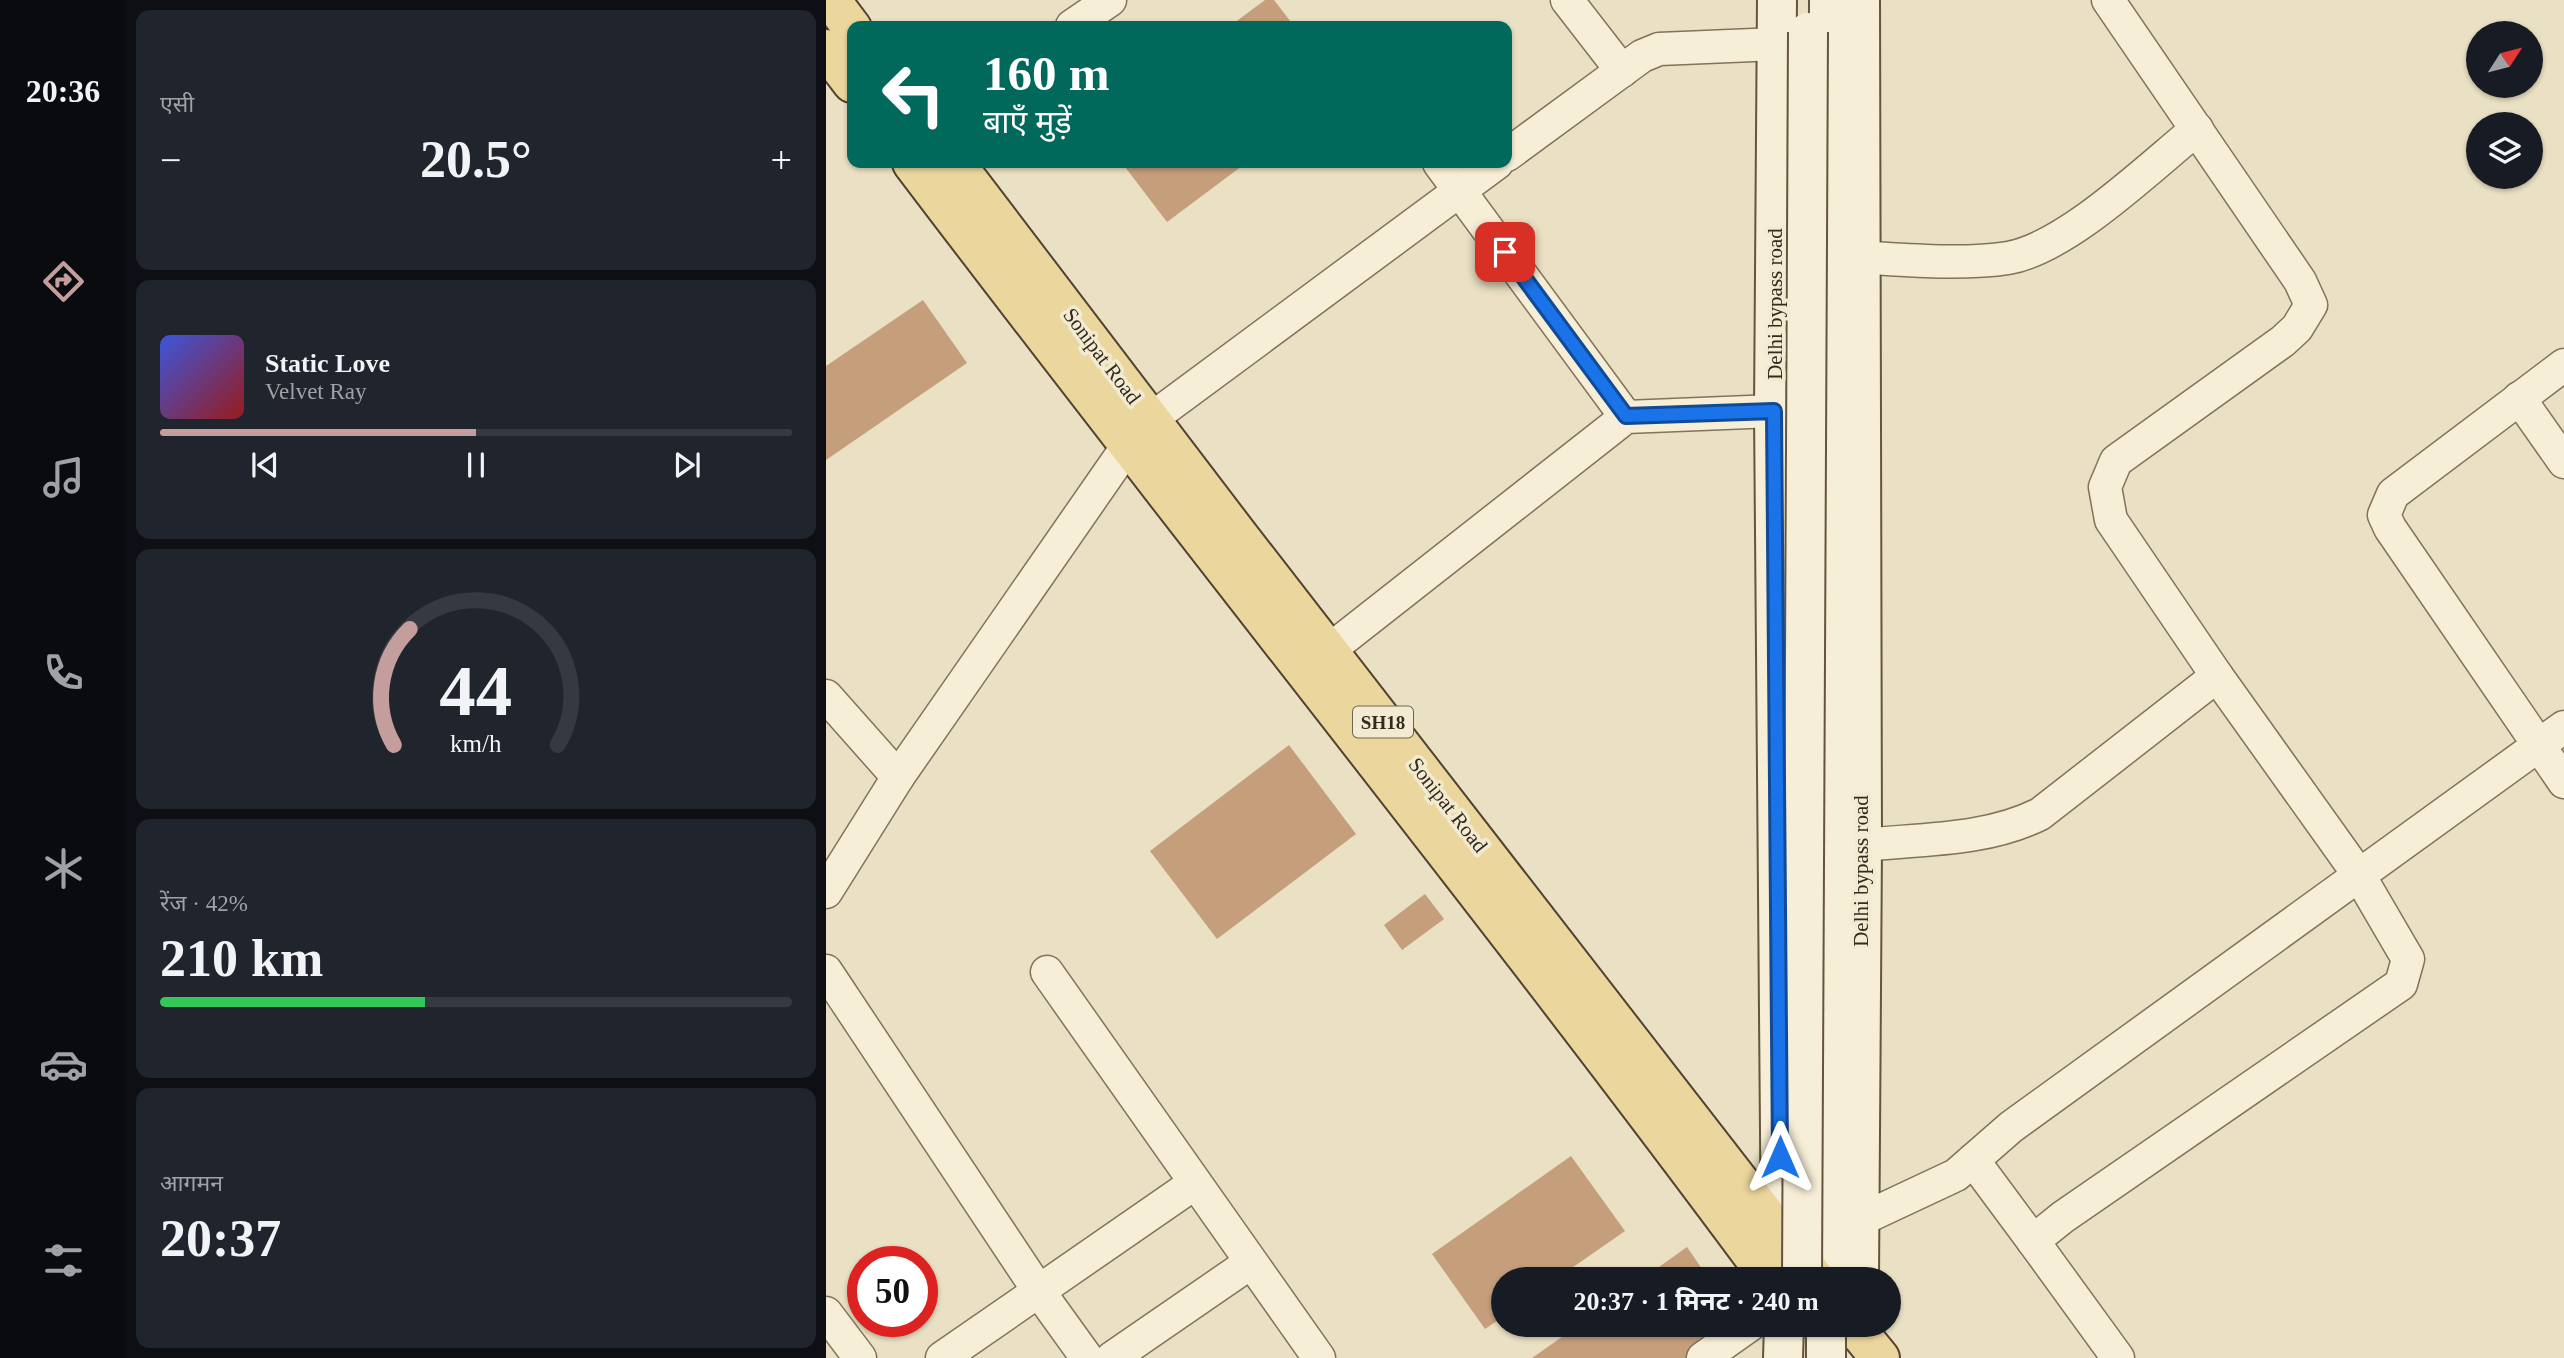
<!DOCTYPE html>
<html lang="hi">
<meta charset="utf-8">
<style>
body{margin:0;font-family:"Times New Roman","Noto Sans Devanagari",serif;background:#20242c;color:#f1f3f6;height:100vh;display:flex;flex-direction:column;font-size:26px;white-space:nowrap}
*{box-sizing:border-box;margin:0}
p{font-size:23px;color:#9ea1a6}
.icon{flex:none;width:38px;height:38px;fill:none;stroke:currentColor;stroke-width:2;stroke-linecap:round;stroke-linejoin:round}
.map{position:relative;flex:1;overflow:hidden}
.sheet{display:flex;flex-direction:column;gap:10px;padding:10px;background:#0d0f14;width:700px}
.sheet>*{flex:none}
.hud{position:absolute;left:21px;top:21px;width:665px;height:147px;border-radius:14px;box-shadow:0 2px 5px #0004;background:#00695c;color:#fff;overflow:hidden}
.needle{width:46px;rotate:54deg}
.buttons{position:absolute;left:1640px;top:21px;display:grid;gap:14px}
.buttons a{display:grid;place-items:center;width:77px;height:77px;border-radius:50%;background:#171b24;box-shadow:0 2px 5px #0004;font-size:35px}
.speed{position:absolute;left:21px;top:1246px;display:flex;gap:14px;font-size:35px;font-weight:700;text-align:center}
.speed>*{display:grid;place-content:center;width:91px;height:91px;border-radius:50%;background:#171b24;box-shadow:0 2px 5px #0004;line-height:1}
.speed .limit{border:10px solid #d22;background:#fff;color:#111}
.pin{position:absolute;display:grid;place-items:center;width:60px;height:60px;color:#fff;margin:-30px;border-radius:14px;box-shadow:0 4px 10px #0006}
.me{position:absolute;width:77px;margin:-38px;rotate:0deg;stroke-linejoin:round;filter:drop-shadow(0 0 5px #0008)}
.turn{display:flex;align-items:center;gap:24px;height:147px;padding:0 21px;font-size:32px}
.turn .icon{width:91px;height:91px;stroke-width:2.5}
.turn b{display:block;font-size:49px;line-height:60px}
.big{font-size:52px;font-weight:700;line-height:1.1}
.sheet .widget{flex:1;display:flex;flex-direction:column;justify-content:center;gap:10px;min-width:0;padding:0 24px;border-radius:14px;background:#20242c}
.sheet .dial{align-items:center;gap:0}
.dial svg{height:182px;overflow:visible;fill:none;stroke:#363941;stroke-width:7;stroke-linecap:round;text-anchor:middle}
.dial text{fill:#f1f3f6;stroke:none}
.song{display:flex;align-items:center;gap:21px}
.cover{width:84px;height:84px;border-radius:10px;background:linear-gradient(135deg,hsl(230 70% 55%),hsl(0 70% 35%))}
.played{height:7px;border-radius:4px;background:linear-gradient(90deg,#c49e9d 50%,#363941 50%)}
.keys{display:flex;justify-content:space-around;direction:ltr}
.heat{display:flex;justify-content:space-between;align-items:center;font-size:38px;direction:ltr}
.charge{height:10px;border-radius:5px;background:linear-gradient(90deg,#34c759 42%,#363941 0)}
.trip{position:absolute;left:665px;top:1267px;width:410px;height:70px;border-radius:35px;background:#171b24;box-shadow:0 2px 5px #0004;font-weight:700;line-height:70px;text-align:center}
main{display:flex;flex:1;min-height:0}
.tabs{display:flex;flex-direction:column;width:126px;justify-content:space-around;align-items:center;background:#090b0e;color:#9ea1a6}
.tabs .icon{width:49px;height:49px}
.tabs .on{color:#c49e9d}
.tabs b{font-size:32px;color:#f1f3f6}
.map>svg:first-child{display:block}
.building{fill:#c59e7c}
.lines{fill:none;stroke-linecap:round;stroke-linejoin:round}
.street-casing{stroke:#83725c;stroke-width:35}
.secondary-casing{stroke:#65543f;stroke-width:42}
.primary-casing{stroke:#514130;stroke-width:42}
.street{stroke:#f6eed6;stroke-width:32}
.secondary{stroke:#f6eed6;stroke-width:38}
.primary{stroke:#ebd79e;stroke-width:38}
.secondary-bridge-casing{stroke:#65543f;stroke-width:42;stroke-linecap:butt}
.secondary-bridge{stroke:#f6eed6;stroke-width:38}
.route-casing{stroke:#114b97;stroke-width:18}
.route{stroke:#1a73e8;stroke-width:12}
.labels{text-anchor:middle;stroke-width:7;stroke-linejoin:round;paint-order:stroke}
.shield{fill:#f2ebd2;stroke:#6d6454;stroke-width:2}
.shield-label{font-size:19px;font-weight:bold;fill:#342a1e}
.street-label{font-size:21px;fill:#342a1e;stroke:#f2ebd2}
</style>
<main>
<nav class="tabs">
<b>20:36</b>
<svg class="icon on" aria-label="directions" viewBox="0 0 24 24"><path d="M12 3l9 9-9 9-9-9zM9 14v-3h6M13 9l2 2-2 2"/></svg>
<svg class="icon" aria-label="music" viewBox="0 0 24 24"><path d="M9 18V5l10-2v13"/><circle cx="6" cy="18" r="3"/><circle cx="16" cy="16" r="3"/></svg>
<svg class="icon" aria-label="phone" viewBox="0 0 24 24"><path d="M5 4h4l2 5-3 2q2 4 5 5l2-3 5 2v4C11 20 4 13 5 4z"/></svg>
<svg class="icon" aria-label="climate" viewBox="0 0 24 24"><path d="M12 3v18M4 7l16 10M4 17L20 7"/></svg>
<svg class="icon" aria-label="car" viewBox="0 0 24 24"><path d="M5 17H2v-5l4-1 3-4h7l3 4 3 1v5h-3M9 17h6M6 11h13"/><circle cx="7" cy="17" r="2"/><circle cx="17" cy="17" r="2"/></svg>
<svg class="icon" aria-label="filters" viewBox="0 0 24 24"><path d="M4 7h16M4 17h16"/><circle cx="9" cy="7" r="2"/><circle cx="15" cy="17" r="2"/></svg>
</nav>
<section class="sheet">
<div class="widget"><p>एसी</p>
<div class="heat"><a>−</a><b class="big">20.5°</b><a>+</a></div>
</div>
<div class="widget">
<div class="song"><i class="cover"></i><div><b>Static Love</b><p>Velvet Ray</p></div></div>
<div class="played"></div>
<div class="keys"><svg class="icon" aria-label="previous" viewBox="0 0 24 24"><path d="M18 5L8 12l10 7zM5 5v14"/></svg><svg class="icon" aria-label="pause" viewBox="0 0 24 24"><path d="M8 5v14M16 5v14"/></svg><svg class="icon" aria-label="next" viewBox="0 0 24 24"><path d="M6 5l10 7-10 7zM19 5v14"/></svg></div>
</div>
<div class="widget dial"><svg viewBox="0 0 100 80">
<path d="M14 69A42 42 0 1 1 86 69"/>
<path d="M14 69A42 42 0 0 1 21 18" stroke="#c49e9d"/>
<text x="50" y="56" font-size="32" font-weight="700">44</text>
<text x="50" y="72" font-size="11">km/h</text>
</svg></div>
<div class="widget"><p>रेंज · 42%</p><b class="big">210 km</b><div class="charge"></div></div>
<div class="widget"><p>आगमन</p><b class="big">20:37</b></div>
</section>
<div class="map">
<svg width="1738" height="1358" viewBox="0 0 1738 1358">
<rect width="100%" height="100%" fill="#eae0c3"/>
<g class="building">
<polygon points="439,0 448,0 468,26 404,26"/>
<polygon points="296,163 420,163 341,222"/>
<polygon points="97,300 141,363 0,460 0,366"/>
<polygon points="463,745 530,834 391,939 324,851"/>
<polygon points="599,894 618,919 576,950 558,925"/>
<polygon points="745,1156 799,1231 730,1279 677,1279 677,1317 659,1329 606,1254"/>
<polygon points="861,1247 883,1279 816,1279"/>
<polygon points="753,1325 907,1325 861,1358 706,1358"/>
</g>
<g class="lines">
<defs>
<g id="street">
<polyline points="741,0 796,71"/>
<polyline points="246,26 284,0"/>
<polyline points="681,155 816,56 833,49 951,44"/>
<polyline points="613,163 800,417"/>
<path d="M 1032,257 C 1077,260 1137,265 1182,258 C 1241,248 1324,167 1371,129"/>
<polyline points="1738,365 1567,494 1558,515 1564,528 1738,782"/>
<polyline points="1693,398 1738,462"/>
<polyline points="502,651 800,417 948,411"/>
<polyline points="0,696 72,777"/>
<path d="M 1036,845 C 1096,839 1160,841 1214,814 L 1391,676 L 1285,520 L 1279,487 L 1290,461 L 1457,341 L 1471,328 L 1485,305 L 1474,281 L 1282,0"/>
<polyline points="0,892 72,777 301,447 325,419 671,163"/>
<polyline points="0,971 212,1290 261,1358"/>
<polyline points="221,972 493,1358"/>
<polyline points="1147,1160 1207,1241"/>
<polyline points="1034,1220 1130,1175 1185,1127 1738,727"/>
<polyline points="0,1313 34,1358"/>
<polyline points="116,1358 369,1183"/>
<polyline points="286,1358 424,1263"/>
<polyline points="877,1358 924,1325"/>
<polyline points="1292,1358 1207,1241 1237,1217 1575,984 1582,959 1533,875 1391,676"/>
</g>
<g id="secondary">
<polyline points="951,0 948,411 955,1253"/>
<polyline points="1000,1279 1003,0"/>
<polyline points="1033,1279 1036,845 1034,0"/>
<polyline points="957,1358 958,1325"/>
</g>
<g id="primary">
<polyline points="5,0 26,28"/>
<polyline points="0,49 26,83"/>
<path d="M 86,163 C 369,537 665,902 944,1279"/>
<polyline points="129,163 410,532 989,1279"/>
<polyline points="1027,1325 1054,1358"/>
</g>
</defs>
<use href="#street" class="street-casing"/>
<use href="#secondary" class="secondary-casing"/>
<use href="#primary" class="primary-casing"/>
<use href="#street" class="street"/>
<use href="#secondary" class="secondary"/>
<use href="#primary" class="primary"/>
<defs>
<g id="secondary-bridge">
<polyline points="976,1279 982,32"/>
<polyline points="1000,1358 1000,1325"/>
</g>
</defs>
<use href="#secondary-bridge" class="secondary-bridge-casing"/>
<use href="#secondary-bridge" class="secondary-bridge"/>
</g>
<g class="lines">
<defs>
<polyline id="route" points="679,252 800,416 948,411 954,1157"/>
</defs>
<use href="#route" class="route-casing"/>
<use href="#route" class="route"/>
</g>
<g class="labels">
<rect class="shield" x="527" y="706.5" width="60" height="31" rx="5"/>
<g class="shield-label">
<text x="557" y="729">SH18</text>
</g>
<g class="street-label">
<text transform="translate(949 304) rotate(-90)" y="7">Delhi bypass road</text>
<text transform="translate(276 356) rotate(53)" y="7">Sonipat Road</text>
<text transform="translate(622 805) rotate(52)" y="7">Sonipat Road</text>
<text transform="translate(1035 871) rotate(-90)" y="7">Delhi bypass road</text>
</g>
</g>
</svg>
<div class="buttons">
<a><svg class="needle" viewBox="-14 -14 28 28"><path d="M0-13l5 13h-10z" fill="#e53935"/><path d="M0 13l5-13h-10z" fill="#9ea1a6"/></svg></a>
<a><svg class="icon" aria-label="layers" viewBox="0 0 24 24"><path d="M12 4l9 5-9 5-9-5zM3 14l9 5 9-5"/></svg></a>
</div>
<div class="speed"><div class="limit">50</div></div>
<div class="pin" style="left:679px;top:252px;background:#d93025"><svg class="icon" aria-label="arrive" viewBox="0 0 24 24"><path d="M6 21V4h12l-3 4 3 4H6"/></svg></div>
<svg class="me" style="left:954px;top:1157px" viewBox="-20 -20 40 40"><path d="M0-17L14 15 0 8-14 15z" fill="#1a73e8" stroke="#fff" stroke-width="4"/></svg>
<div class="trip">20:37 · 1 मिनट · 240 m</div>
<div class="hud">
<div class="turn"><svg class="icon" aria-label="left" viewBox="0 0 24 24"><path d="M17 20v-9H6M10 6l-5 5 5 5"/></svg><div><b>160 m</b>बाएँ मुड़ें</div></div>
</div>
</div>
</main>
